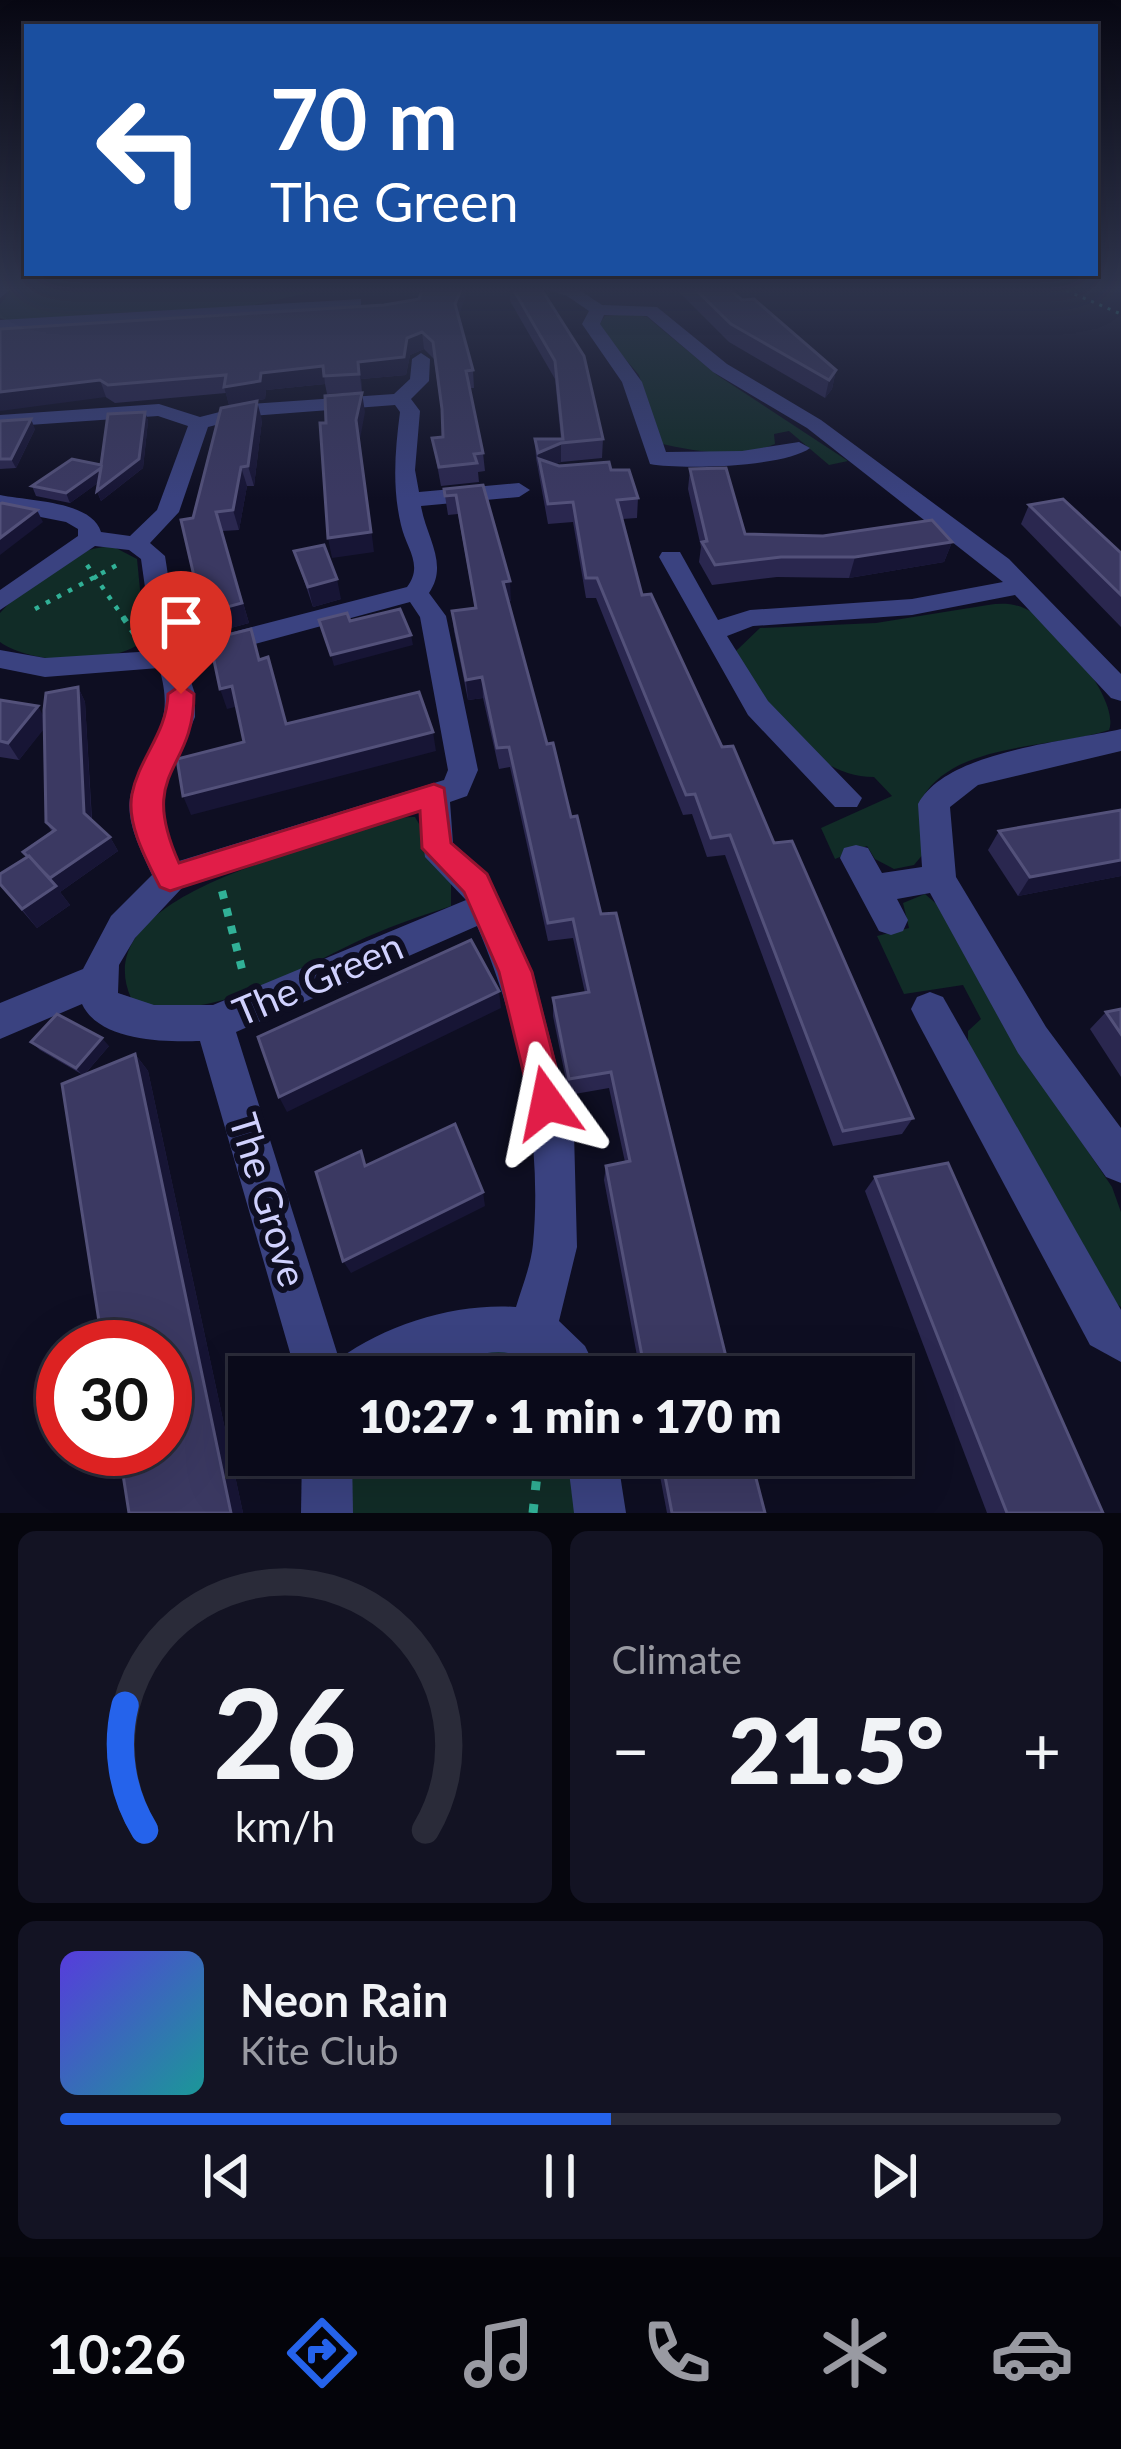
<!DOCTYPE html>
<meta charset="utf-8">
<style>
body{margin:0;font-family:Lato,sans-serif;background:#131323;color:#f1f3f6;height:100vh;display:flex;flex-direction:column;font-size:45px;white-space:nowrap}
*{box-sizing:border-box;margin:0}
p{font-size:39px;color:#999aa2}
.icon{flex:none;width:66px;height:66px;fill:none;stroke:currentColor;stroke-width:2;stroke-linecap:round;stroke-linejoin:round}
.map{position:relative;height:1513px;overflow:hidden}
.drawer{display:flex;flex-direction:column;gap:18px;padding:18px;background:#06060e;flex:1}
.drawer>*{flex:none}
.hud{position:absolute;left:24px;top:24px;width:1074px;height:252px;border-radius:0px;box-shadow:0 12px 48px #0002,0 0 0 3px #2a2b39;background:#1a4fa0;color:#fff;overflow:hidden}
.speed{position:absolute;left:36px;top:1320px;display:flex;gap:24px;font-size:60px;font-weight:700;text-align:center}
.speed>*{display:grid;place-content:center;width:156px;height:156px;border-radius:50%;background:#0a0a1a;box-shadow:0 12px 48px #0002,0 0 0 3px #2a2b39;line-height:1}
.speed .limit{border:18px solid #d22;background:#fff;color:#111}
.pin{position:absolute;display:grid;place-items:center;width:102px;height:102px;color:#fff;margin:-123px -51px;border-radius:50% 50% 50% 0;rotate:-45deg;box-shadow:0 0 12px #0007}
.pin .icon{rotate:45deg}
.me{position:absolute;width:132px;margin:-66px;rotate:348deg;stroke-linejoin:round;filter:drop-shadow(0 0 9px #0008)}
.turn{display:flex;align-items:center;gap:42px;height:252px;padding:0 48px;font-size:54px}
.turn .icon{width:156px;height:156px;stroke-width:2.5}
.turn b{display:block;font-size:84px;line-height:102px}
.big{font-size:90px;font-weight:800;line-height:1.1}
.drawer .tile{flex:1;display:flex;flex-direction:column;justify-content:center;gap:18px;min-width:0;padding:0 42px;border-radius:18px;background:#131323}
.drawer .dial{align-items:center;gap:0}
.dial svg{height:312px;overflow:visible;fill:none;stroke:#2a2b39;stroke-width:7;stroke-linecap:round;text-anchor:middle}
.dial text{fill:#f1f3f6;stroke:none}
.song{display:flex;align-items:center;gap:36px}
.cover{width:144px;height:144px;border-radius:18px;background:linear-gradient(135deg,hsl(250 70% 55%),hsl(180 70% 35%))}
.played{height:12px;border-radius:6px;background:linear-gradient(90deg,#2563eb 55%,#2a2b39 55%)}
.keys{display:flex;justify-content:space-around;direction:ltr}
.heat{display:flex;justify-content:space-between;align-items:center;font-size:66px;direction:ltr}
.drawer .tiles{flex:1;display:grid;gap:18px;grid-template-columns:1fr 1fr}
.tile:last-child{grid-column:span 2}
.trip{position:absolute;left:228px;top:1356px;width:684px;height:120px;border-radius:0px;background:#0a0a1a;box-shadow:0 12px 48px #0002,0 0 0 3px #2a2b39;font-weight:800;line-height:120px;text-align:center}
.dock{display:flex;height:192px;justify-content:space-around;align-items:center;background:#04040a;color:#999aa2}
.dock .icon{width:84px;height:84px}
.dock .current{color:#2563eb}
.dock b{font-size:54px;color:#f1f3f6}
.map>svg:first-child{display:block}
.green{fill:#112c27}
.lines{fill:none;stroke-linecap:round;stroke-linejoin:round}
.path-far4{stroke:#31b197;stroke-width:3;stroke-dasharray:3 6;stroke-linecap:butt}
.path-far3{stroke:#31b197;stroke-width:4.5;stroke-dasharray:4.5 8;stroke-linecap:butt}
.path-far2{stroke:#31b197;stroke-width:6;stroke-dasharray:6 9;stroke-linecap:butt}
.path-far1{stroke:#31b197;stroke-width:8;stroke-dasharray:8 10;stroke-linecap:butt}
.path{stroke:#31b197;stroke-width:9;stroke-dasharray:9 14;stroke-linecap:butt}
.minor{fill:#3a4280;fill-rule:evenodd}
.wall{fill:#2a274f}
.shaded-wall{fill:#171535}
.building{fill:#3b3962;stroke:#53517a;stroke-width:3}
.route{fill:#e11d48;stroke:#92132f;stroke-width:3}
.labels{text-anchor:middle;stroke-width:12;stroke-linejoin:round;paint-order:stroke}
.near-street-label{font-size:39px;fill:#d0d1fe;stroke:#0e0e22}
</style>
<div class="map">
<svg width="1121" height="1513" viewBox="0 0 1121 1513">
<rect width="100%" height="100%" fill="#0e0e22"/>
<g class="green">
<polygon points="15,287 334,287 250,306 9,321 0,318 0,304"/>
<path d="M 633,314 L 647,317 L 717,375 L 848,461 L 829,465 L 789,431 L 774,434 L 775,444 C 739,459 695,452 659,443 L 639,375 L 598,327 L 605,316 Z"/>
<path d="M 114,547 L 137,559 L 145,640 C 113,666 34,666 0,642 L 0,613 C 26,585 74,544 114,547 Z"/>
<path d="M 988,605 C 1001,603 1014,603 1026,609 C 1054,622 1121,699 1109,730 C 1053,749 956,741 922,798 L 924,853 L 914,865 L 894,869 L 875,859 L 867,846 L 835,859 L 821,828 L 892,796 L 874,777 C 807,777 766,702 736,651 L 760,628 L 876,623 Z"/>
<path d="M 415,817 L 451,879 L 451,906 C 418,917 385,928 354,943 C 298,970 195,1031 131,998 C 91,908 258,864 317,845 C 346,836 384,816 415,817 Z"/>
<polygon points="925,894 940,907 1011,1037 1112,1187 1121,1212 1121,1307 1107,1297 968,1043 968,1031 981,1019 963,985 904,994 877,936 909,928 903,903"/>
<polygon points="517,1345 550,1377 415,1377 473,1350"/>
<polygon points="350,1455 572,1455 579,1513 350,1513"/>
</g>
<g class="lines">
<polyline class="path-far4" points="1058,287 1121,314"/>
<g class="path-far3">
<polyline points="87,565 125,620"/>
<polyline points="35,609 119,564"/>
</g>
<polyline class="path-far2" points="123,617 134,633"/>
<polyline class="path-far1" points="222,891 244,977"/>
<polyline class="path" points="533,1513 539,1455"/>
<g class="minor">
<polygon points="0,287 13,287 0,298"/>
<path d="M 540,287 L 578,289 L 602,305 L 657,307 L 727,364 L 821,420 L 1009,559 L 1121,674 L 1121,701 L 1111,698 L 1015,595 L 912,615 L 753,626 L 727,636 L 768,701 L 862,798 L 857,807 L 835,807 L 748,715 L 659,557 L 662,552 L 680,552 L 718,620 L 750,610 L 912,599 L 1003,582 L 807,428 L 713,372 L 647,316 L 604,315 L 600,324 L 642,382 L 666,452 L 742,451 L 799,442 L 810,448 C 785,467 682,470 650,464 L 622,382 L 582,324 L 589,311 L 567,296 Z"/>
<polygon points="361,299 361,307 355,308 0,330 0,320"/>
<path d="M 421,353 L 430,359 L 429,381 L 411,399 L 420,411 L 415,470 L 419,492 L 519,483 L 530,490 L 519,497 L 421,506 C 426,537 449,564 429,593 L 446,616 L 478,770 L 467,796 L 450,802 L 453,843 L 488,874 L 533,972 L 574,1133 L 577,1247 L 559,1321 L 585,1346 L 600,1377 L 549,1377 C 507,1324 443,1372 392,1377 C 361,1380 328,1377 297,1377 L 200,1041 C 165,1042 100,1042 82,1004 L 0,1039 L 0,1003 L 83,969 L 111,916 L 152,875 C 141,850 124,820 131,793 C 145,740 178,729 159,668 L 45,677 L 0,668 L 0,650 L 45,658 L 154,651 L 141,559 L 129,550 L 95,546 L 0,610 L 0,590 L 78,536 L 78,529 L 66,522 L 0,509 L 0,495 C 29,501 92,501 101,532 L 130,536 L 157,510 L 188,426 L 158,416 L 0,427 L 0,415 L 159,404 L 200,417 L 251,404 L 394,394 L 410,379 L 412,359 ZM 395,405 L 400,412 C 395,451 392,487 401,525 C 406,548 424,565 407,587 L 179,646 L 165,556 L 150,543 L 179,512 L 208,427 L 251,416 ZM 410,602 L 420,617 L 448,770 L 444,780 L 179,861 L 165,830 L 162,795 L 195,717 L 195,694 L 185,663 ZM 419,812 L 425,857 L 466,900 L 213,1005 L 154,1005 L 118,993 L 119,965 L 135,938 L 182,888 ZM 477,926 C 519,1023 543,1139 533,1244 C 531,1265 522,1287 516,1307 C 457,1303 388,1323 339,1359 L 236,1032 Z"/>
<path d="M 1121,729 L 1121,751 L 978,785 L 950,807 L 956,877 L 1046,1027 L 1121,1128 L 1121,1183 L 1106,1177 L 1018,1053 L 930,893 L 897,899 L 908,920 L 903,931 L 891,935 L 879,931 L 840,858 L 844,848 L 856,845 L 868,848 L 882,873 L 922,867 L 918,804 C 946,751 1065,742 1121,729 Z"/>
<polygon points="930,992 943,997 1121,1310 1121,1362 1090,1345 917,1021 911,1009 917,997"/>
<polygon points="302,1455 352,1455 353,1513 301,1513"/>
<polygon points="567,1455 617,1455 626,1513 574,1513"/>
</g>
</g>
<g class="wall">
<polygon points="510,287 540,287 603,439 602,458 561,462 555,464 611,470 638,498 637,518 622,519 642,595 774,843 913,1118 902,1134 833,1146 725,855 707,857 692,814 683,815 596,598 586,598 573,522 548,524 536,458 535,439 561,439 555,379 510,301"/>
<polygon points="674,287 726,287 836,370 832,389 825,398 729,342"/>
<polygon points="466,295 458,316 473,370 474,388 469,388 483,453 485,471 478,472 479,482 441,486 432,438 443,437 442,415 434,359 424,349 410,355 406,375 361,379 362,392 327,394 325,384 266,390 265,399 229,405 226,393 115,403 0,329 384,305"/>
<polygon points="145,412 148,421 143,468 101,501 97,491 99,482 70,503 36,496 32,486 101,465"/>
<polygon points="262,420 254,486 247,486 239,530 222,531 249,623 216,632 212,621 207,622 200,602 193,518"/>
<polygon points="0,421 35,429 16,468 0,469"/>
<polygon points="690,469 745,534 952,542 944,562 849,578 777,577 712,585 699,562 701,547 688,489"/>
<polygon points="483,485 511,601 508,601 547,744 601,914 731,1377 641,1377 604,1180 606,1166 625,1162 609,1088 569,1095 553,1016 553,998 585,993 573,938 548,941 510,767 499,769 483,698 468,700 454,631 452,611 475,608 458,514 448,515 444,489"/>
<polygon points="1029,505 1121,553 1121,627 1021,524"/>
<polygon points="294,551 341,599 313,607"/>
<polygon points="78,687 85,702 92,820 110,837 118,851 60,892 70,905 37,928 0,885 27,857 23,852 52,832 46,822 44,728 19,760 0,757 0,700 44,717"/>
<polygon points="1121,810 1121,876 1018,896 988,850 999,831"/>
<polygon points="1121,1009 1121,1077 1090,1029 1106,1012"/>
<polygon points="31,1042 109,1046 84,1075 135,1054 148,1071 243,1513 129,1513 83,1075 40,1050"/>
<polygon points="875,1177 1103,1513 987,1513 865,1191"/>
<polygon points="656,1455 750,1455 765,1513 667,1513"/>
</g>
<g class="shaded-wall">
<polygon points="462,287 466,287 466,295 457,321 455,304"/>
<polygon points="422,332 424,349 410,355 406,375 361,379 362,392 358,362"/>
<polygon points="323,366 325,384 266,390 265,399 229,405 224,387 261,373"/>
<polygon points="836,370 832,389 825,398 829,380"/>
<polygon points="100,380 106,397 0,411 0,392"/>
<polygon points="362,393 365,412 360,439 374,552 332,558 328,538"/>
<polygon points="257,401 262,420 254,486 248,466"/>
<polygon points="145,412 148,421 143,468 101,501 97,491"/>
<polygon points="31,419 35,429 16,468 11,459"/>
<polygon points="561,443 561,462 541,471 539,459 538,472 538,453"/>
<polygon points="241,467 247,486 239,530 233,510"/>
<polygon points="101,468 105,478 70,503 66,493"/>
<polygon points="37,510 43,522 0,555 0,538"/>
<polygon points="216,512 249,623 216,632 212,621 207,622 200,602"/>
<polygon points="952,542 944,562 849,578 855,557"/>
<polygon points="337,579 341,599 313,607 308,587"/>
<polygon points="510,581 511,601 504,602 503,582"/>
<polygon points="411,635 413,645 334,666 331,655"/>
<polygon points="482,677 483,698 468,700 466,680"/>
<polygon points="232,686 239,706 227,709 220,689"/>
<polygon points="78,687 85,702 92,827 84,813"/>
<polygon points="38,706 48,724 19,760 8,743"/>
<polygon points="433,732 436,751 191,815 183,796"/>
<polygon points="110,837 118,851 60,892 70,905 37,928 22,909 50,878"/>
<polygon points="1121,860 1121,876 1018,896 1030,877"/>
<polygon points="499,991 501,1008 287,1112 279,1097"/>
<polygon points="102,1038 109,1046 83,1076 76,1068"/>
<polygon points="135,1054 148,1071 243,1513 231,1513"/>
<polygon points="483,1192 485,1206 351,1273 343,1261"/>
</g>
<g class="building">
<polygon points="423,287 462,287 455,304 473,370 466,371 483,453 474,454 477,463 439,467 432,438 443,437 442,409 433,342 422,332 407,338 404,357 358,362 359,374 324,376 323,366 261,373 260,381 224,387 226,375 108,385 100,380 0,392 0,329 384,305 419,299"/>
<polygon points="512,287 540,287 584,356 603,439 561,443 538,453 535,439 563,439 555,361"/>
<polygon points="693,287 726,287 742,300 754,299 836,370 829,380 731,324"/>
<polygon points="362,393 356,420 371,532 328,538 320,423 326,423 325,396"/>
<polygon points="257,401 248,466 241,467 233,510 216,512 242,603 209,612 206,600 200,602 181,520 193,518 221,408"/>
<polygon points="145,412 139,459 97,491 101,468 66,493 32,486 72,459 101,465 108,414"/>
<polygon points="31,419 11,459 0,459 0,421"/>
<polygon points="539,459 559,466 609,462 611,470 629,470 638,498 617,500 642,595 651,594 722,747 733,746 774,843 792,841 913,1118 843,1131 730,835 711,838 695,794 686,795 597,578 586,578 573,502 548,504"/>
<polygon points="726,468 745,534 823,536 932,520 952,542 855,557 781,557 715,565 702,542 707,541 690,469"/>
<polygon points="483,485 510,581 503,582 547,744 553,743 571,817 577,816 601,914 616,913 731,1377 646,1377 606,1166 630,1161 611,1072 569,1079 553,998 589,992 573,919 548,923 509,747 497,748 482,677 466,680 452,611 476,608 456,495 445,496 444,489"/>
<polygon points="1063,499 1121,553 1121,595 1029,505"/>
<polygon points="2,503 37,510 0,538 0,504"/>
<polygon points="324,545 337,579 308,587 294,551"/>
<polygon points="400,609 411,635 331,655 319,620 347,613 350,621"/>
<polygon points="251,629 259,660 268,657 286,724 419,692 433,732 183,796 177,759 244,742 232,686 220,689 212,651 218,649 215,638"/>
<polygon points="78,687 84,813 110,837 50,878 23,852 55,830 46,822 44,710 46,693"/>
<polygon points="0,700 38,706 8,743 0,741"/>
<polygon points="1121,810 1121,860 1030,877 999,831"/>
<polygon points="29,856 56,886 22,909 0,884 0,874"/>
<polygon points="471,940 499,991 279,1097 258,1037"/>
<polygon points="1121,1009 1121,1034 1106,1012"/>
<polygon points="57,1014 102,1038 76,1068 31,1042"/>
<polygon points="135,1054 231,1513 129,1513 119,1449 165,1449 165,1347 103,1347 62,1084"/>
<polygon points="455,1124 483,1192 343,1261 316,1172 361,1151 365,1166"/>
<polygon points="948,1163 1103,1513 1007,1513 875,1177"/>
<polygon points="661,1455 750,1455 765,1513 672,1513"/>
</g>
<linearGradient id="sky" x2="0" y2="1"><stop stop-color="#080813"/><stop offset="0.58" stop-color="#30364f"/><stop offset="1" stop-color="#30364f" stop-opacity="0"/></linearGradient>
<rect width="1121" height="499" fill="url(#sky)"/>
<path class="route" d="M 181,685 L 194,694 C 194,773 137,769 179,863 L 434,784 L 444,788 L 451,843 L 487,874 L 532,972 L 565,1103 L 560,1116 L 547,1121 L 534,1116 L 499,972 L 464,892 L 422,848 L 420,811 L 170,891 L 160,887 C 147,861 126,824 132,794 C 139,758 167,733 168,694 Z"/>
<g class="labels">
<g class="near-street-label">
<text transform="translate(318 979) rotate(-23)" y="14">The Green</text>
<text transform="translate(268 1200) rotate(73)" y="14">The Grove</text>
</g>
</g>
</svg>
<div class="speed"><div class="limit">30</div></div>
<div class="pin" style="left:181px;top:694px;background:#d93025"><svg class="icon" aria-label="arrive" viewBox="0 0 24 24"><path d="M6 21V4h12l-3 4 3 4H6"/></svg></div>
<svg class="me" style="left:547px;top:1103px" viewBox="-20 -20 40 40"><path d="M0-17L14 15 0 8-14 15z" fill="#e11d48" stroke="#fff" stroke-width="4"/></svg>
<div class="trip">10:27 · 1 min · 170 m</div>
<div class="hud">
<div class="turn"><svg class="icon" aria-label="left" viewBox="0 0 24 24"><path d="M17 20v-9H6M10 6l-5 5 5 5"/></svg><div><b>70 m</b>The Green</div></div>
</div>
</div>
<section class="drawer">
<div class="tiles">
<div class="tile dial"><svg viewBox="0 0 100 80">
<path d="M14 69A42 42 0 1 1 86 69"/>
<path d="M14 69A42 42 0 0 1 9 37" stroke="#2563eb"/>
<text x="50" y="56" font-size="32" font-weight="700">26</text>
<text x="50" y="72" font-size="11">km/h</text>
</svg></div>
<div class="tile"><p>Climate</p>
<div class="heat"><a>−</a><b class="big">21.5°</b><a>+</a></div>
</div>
<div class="tile">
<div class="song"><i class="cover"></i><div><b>Neon Rain</b><p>Kite Club</p></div></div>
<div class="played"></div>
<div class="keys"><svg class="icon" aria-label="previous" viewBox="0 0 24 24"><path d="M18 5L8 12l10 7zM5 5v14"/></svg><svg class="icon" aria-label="pause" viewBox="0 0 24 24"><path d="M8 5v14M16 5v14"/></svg><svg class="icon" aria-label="next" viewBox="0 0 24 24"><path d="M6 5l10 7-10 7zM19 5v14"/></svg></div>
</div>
</div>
</section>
<nav class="dock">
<b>10:26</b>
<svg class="icon current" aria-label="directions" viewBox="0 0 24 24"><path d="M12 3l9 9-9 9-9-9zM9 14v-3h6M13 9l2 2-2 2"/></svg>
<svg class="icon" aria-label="music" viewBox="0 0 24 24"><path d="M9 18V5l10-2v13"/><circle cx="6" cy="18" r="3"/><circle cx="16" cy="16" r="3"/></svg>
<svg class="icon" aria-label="phone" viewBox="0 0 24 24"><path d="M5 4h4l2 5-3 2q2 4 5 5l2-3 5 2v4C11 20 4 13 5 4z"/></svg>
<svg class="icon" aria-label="climate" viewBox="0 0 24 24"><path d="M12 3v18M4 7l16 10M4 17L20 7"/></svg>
<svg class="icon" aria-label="car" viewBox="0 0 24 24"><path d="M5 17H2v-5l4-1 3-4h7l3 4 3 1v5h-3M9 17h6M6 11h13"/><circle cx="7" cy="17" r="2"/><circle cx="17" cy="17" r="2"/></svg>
</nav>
